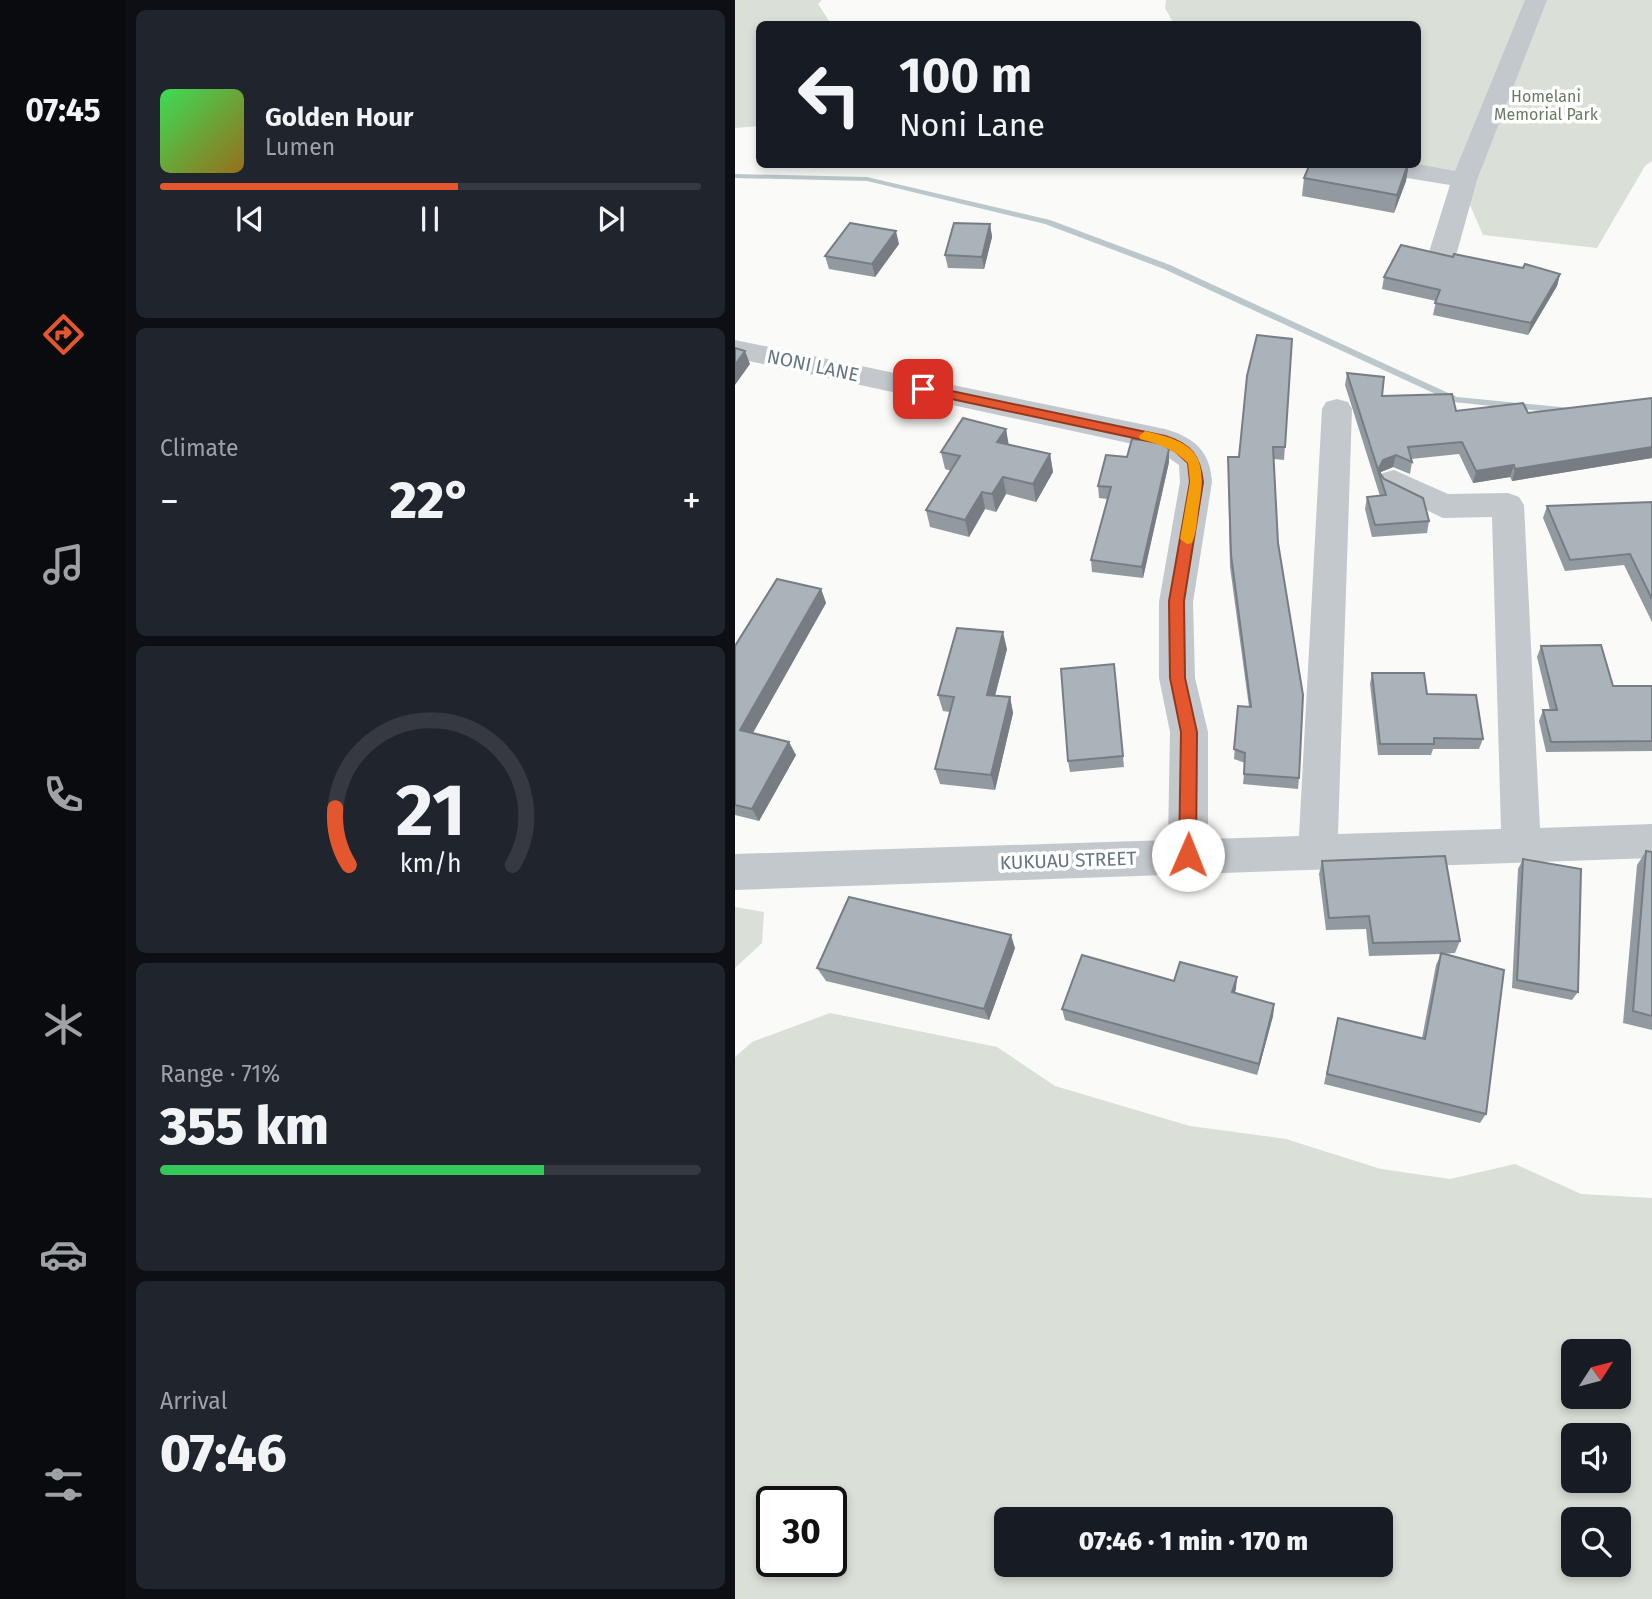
<!DOCTYPE html>
<meta charset="utf-8">
<style>
body{margin:0;font-family:"Fira Sans",sans-serif;background:#20242c;color:#f1f3f6;height:100vh;display:flex;flex-direction:column;font-size:26px;white-space:nowrap}
*{box-sizing:border-box;margin:0}
p{font-size:23px;color:#9ea1a6}
.icon{flex:none;width:38px;height:38px;fill:none;stroke:currentColor;stroke-width:2;stroke-linecap:round;stroke-linejoin:round}
.map{position:relative;flex:1;overflow:hidden}
.side{display:flex;flex-direction:column;gap:10px;padding:10px;background:#0d0f14;width:609px}
.side>*{flex:none}
.guide{position:absolute;left:21px;top:21px;width:665px;height:147px;border-radius:10px;box-shadow:0 4px 10px #0003;background:#171b24;color:#f1f3f6;overflow:hidden}
.needle{width:46px;rotate:54deg}
.tools{position:absolute;left:826px;top:1339px;display:grid;gap:14px}
.tools a{display:grid;place-items:center;width:70px;height:70px;border-radius:10px;background:#171b24;box-shadow:0 4px 10px #0003;font-size:35px}
.speed{position:absolute;left:21px;top:1486px;display:flex;gap:14px;font-size:35px;font-weight:700;text-align:center}
.speed>*{display:grid;place-content:center;width:91px;height:91px;border-radius:50%;background:#171b24;box-shadow:0 4px 10px #0003;line-height:1}
.speed .limit{border:4px solid #111;border-radius:10px;background:#fff;color:#111}
.pin{position:absolute;display:grid;place-items:center;width:60px;height:60px;color:#fff;margin:-30px;border-radius:14px;box-shadow:0 4px 10px #0006}
.me{position:absolute;width:77px;margin:-38px;rotate:1deg;stroke-linejoin:round;filter:drop-shadow(0 0 5px #0008)}
.turn{display:flex;align-items:center;gap:24px;height:147px;padding:0 28px;font-size:32px}
.turn .icon{width:91px;height:91px;stroke-width:2.5}
.turn b{display:block;font-size:49px;line-height:60px}
.big{font-size:52px;font-weight:800;line-height:1.1}
.side .tile{flex:1;display:flex;flex-direction:column;justify-content:center;gap:10px;min-width:0;padding:0 24px;border-radius:10px;background:#20242c}
.side .dial{align-items:center;gap:0}
.dial svg{height:182px;overflow:visible;fill:none;stroke:#363941;stroke-width:7;stroke-linecap:round;text-anchor:middle}
.dial text{fill:#f1f3f6;stroke:none}
.song{display:flex;align-items:center;gap:21px}
.cover{width:84px;height:84px;border-radius:10px;background:linear-gradient(135deg,hsl(130 70% 55%),hsl(40 70% 35%))}
.played{height:7px;border-radius:4px;background:linear-gradient(90deg,#e4572e 55%,#363941 55%)}
.keys{display:flex;justify-content:space-around;direction:ltr}
.heat{display:flex;justify-content:space-between;align-items:center;font-size:38px;direction:ltr}
.charge{height:10px;border-radius:5px;background:linear-gradient(90deg,#34c759 71%,#363941 0)}
.trip{position:absolute;left:259px;top:1507px;width:399px;height:70px;border-radius:10px;background:#171b24;box-shadow:0 4px 10px #0003;font-weight:800;line-height:70px;text-align:center}
main{display:flex;flex:1;min-height:0}
.menu{display:flex;flex-direction:column;width:126px;justify-content:space-around;align-items:center;background:#090b0e;color:#9ea1a6}
.menu .icon{width:49px;height:49px}
.menu .on{color:#e4572e}
.menu b{font-size:32px;color:#f1f3f6}
.map>svg:first-child{display:block}
.green{fill:#dadfd7;fill-rule:evenodd}
.lines{fill:none;stroke-linecap:round;stroke-linejoin:round}
.stream{fill:#bbc7cb;fill-rule:evenodd}
.minor{fill:#c3c8cc;fill-rule:evenodd}
.wall{fill:#929a9f}
.shaded-wall{fill:#777d82}
.building{fill:#aab3b9;stroke:#777d82;stroke-width:2}
.route{fill:#e4572e;stroke:#94391e;stroke-width:2}
.slow{fill:#f59e0b}
.labels{text-anchor:middle;stroke-width:7;stroke-linejoin:round;paint-order:stroke}
.far-park-label{font-size:16px;fill:#687a64;stroke:#fff}
.street-label{font-size:19px;fill:#657683;stroke:#fff}
</style>
<main>
<nav class="menu">
<b>07:45</b>
<svg class="icon on" aria-label="directions" viewBox="0 0 24 24"><path d="M12 3l9 9-9 9-9-9zM9 14v-3h6M13 9l2 2-2 2"/></svg>
<svg class="icon" aria-label="music" viewBox="0 0 24 24"><path d="M9 18V5l10-2v13"/><circle cx="6" cy="18" r="3"/><circle cx="16" cy="16" r="3"/></svg>
<svg class="icon" aria-label="phone" viewBox="0 0 24 24"><path d="M5 4h4l2 5-3 2q2 4 5 5l2-3 5 2v4C11 20 4 13 5 4z"/></svg>
<svg class="icon" aria-label="climate" viewBox="0 0 24 24"><path d="M12 3v18M4 7l16 10M4 17L20 7"/></svg>
<svg class="icon" aria-label="car" viewBox="0 0 24 24"><path d="M5 17H2v-5l4-1 3-4h7l3 4 3 1v5h-3M9 17h6M6 11h13"/><circle cx="7" cy="17" r="2"/><circle cx="17" cy="17" r="2"/></svg>
<svg class="icon" aria-label="filters" viewBox="0 0 24 24"><path d="M4 7h16M4 17h16"/><circle cx="9" cy="7" r="2"/><circle cx="15" cy="17" r="2"/></svg>
</nav>
<section class="side">
<div class="tile">
<div class="song"><i class="cover"></i><div><b>Golden Hour</b><p>Lumen</p></div></div>
<div class="played"></div>
<div class="keys"><svg class="icon" aria-label="previous" viewBox="0 0 24 24"><path d="M18 5L8 12l10 7zM5 5v14"/></svg><svg class="icon" aria-label="pause" viewBox="0 0 24 24"><path d="M8 5v14M16 5v14"/></svg><svg class="icon" aria-label="next" viewBox="0 0 24 24"><path d="M6 5l10 7-10 7zM19 5v14"/></svg></div>
</div>
<div class="tile"><p>Climate</p>
<div class="heat"><a>−</a><b class="big">22°</b><a>+</a></div>
</div>
<div class="tile dial"><svg viewBox="0 0 100 80">
<path d="M14 69A42 42 0 1 1 86 69"/>
<path d="M14 69A42 42 0 0 1 8 44" stroke="#e4572e"/>
<text x="50" y="56" font-size="32" font-weight="700">21</text>
<text x="50" y="72" font-size="11">km/h</text>
</svg></div>
<div class="tile"><p>Range · 71%</p><b class="big">355 km</b><div class="charge"></div></div>
<div class="tile"><p>Arrival</p><b class="big">07:46</b></div>
</section>
<div class="map">
<svg width="917" height="1599" viewBox="0 0 917 1599">
<rect width="100%" height="100%" fill="#fafaf8"/>
<g class="green">
<polygon points="0,0 87,0 83,4 96,24 24,24 24,126 0,128"/>
<polygon points="431,0 917,0 917,161 910,166 862,248 748,235 732,198 738,183 682,164 682,24 439,24 430,8"/>
<polygon points="0,907 29,912 27,943 0,968"/>
<path d="M 95,1013 L 262,1047 L 320,1086 L 455,1126 L 551,1139 L 646,1169 L 715,1179 L 780,1164 L 846,1194 L 917,1198 L 917,1599 L 0,1599 L 0,1057 L 17,1042 ZM 884,1351 L 884,1396 L 838,1396 L 838,1351 ZM 884,1435 L 884,1480 L 838,1480 L 838,1435 ZM 37,1502 L 96,1502 L 96,1561 L 37,1561 ZM 646,1519 L 646,1564 L 271,1564 L 271,1519 ZM 884,1519 L 884,1564 L 838,1564 L 838,1519 Z"/>
</g>
<g class="lines">
<polygon class="stream" points="0,174 132,177 315,220 435,265 722,397 836,408 840,411 836,414 718,402 429,269 310,224 132,181 0,178"/>
<g class="minor">
<polygon points="790,0 812,0 742,180 722,252 718,258 708,260 698,258 694,252 715,185 635,172 626,169 623,164 682,164 720,171"/>
<path d="M 0,340 L 430,429 C 460,438 475,451 477,482 L 458,602 L 460,678 L 473,732 L 473,839 L 564,836 L 587,409 L 591,402 L 602,399 L 613,402 L 617,409 L 603,834 L 766,829 L 757,517 L 708,518 L 648,489 L 643,481 L 648,473 L 659,470 L 713,494 L 773,493 L 784,497 L 789,505 L 805,828 L 917,824 L 917,858 L 0,890 L 0,854 L 433,840 L 435,732 L 424,678 L 424,602 L 445,482 L 444,465 L 421,449 L 0,358 Z"/>
</g>
</g>
<g class="wall">
<polygon points="569,178 671,181 659,213 567,196"/>
<polygon points="255,224 257,237 249,269 213,268 210,255"/>
<polygon points="164,244 140,277 94,269 90,256"/>
<polygon points="718,257 825,274 822,286 793,335 698,315 701,301 647,289 649,277"/>
<polygon points="557,339 549,460 539,459 543,543 564,778 563,789 508,784 510,763 499,759 503,706 514,707 495,567 493,470 493,457 504,457"/>
<polygon points="612,373 647,396 721,411 793,413 917,398 917,458 777,481 775,477 738,483 724,454 676,459 677,462 675,474 658,467 646,472 645,473 649,479 694,521 692,533 637,537 630,509 632,497 645,496 610,385"/>
<polygon points="271,429 273,444 315,454 318,472 301,502 271,494 261,512 250,509 234,537 195,527 191,510 216,471 210,469 206,452"/>
<polygon points="434,462 408,578 357,572 356,560 372,499 364,498 363,486"/>
<polygon points="917,502 917,622 889,565 830,571 808,518 812,506"/>
<polygon points="86,589 91,603 18,733 61,755 24,821 0,815 0,646"/>
<polygon points="806,646 878,686 917,686 917,751 811,752 804,721 808,710 815,710 802,657"/>
<polygon points="272,649 260,696 275,697 278,713 260,790 205,784 200,769 215,712 208,711 203,695"/>
<polygon points="379,664 389,767 335,772 333,761"/>
<polygon points="637,673 692,694 748,739 744,749 698,749 696,755 643,755 635,684"/>
<polygon points="911,851 917,852 917,1030 888,1023 902,865"/>
<polygon points="788,859 843,992 837,1000 777,988 783,869"/>
<polygon points="587,861 725,941 720,953 707,954 751,1114 745,1123 589,1084 603,1018 687,1038 701,965 706,954 634,956 631,929 591,930 584,874"/>
<polygon points="280,948 254,1020 91,981 82,968"/>
<polygon points="502,977 500,993 539,1004 538,1016 522,1075 330,1020 327,1009 439,981"/>
</g>
<g class="shaded-wall">
<polygon points="674,164 671,181 659,213 662,195"/>
<polygon points="255,224 257,237 249,269 247,257"/>
<polygon points="161,231 164,244 140,277 137,264"/>
<polygon points="825,274 822,286 793,335 796,323"/>
<polygon points="10,351 15,364 0,385 0,365"/>
<polygon points="271,429 274,446 262,442"/>
<polygon points="917,447 917,458 777,481 780,469"/>
<polygon points="434,449 434,462 408,578 407,567"/>
<polygon points="315,454 318,472 301,502 298,484"/>
<polygon points="661,455 658,467 646,472 644,475 643,470 648,460"/>
<polygon points="779,465 775,477 738,483 741,471"/>
<polygon points="268,477 271,494 261,512 257,494"/>
<polygon points="247,492 250,509 234,537 230,520"/>
<polygon points="86,589 91,603 12,743 5,730"/>
<polygon points="268,632 272,649 256,711 252,695"/>
<polygon points="275,697 278,713 260,790 256,775"/>
<polygon points="54,742 61,755 24,821 17,809"/>
<polygon points="276,935 280,948 254,1020 249,1009"/>
<polygon points="502,977 501,989 496,1004 497,992"/>
<polygon points="539,1004 538,1016 522,1075 524,1064"/>
</g>
<g class="building">
<polygon points="575,164 673,164 662,195 569,178"/>
<polygon points="115,223 161,231 137,264 90,256"/>
<polygon points="219,223 255,224 247,257 210,255"/>
<polygon points="666,245 718,257 719,254 788,268 790,264 825,274 796,323 700,303 705,290 649,277"/>
<polygon points="522,335 557,339 550,447 538,447 543,543 568,695 564,778 509,774 510,753 499,749 503,706 516,707 496,555 493,457 504,457 512,376"/>
<polygon points="0,348 10,351 0,365"/>
<polygon points="612,373 649,377 647,396 717,394 721,411 788,403 793,413 917,398 917,447 780,469 779,465 741,471 727,442 673,447 677,462 661,455 648,460 643,470 649,479 688,498 694,521 640,525 632,497 651,495"/>
<polygon points="228,418 271,429 262,442 315,454 298,484 268,477 257,494 247,492 230,520 191,510 225,456 206,452"/>
<polygon points="397,439 424,442 434,449 407,567 356,560 376,487 363,486 371,455 392,457"/>
<polygon points="917,502 917,599 895,554 835,560 812,506"/>
<polygon points="42,579 86,589 5,730 54,742 17,809 0,805 0,646"/>
<polygon points="222,628 268,632 252,695 275,697 256,775 200,769 219,697 203,695"/>
<polygon points="866,645 878,686 917,686 917,741 816,742 808,710 822,710 806,646"/>
<polygon points="379,664 388,756 333,761 326,669"/>
<polygon points="637,673 689,673 692,694 741,695 748,739 699,738 699,744 645,744"/>
<polygon points="911,851 917,852 917,1016 898,1011"/>
<polygon points="710,856 725,941 638,943 634,916 594,918 587,861"/>
<polygon points="788,859 846,869 843,992 782,980"/>
<polygon points="114,897 276,935 249,1009 82,968"/>
<polygon points="706,953 769,970 751,1114 592,1074 603,1018 690,1039"/>
<polygon points="347,955 439,981 445,962 502,977 497,992 539,1004 524,1064 327,1009"/>
</g>
<path class="route" d="M 188,385 L 430,436 C 456,444 465,456 468,482 L 449,601 L 450,678 L 462,732 L 461,855 L 458,860 L 447,860 L 444,855 L 446,732 L 435,678 L 434,601 L 455,482 L 453,463 L 441,452 L 427,444 L 184,392 L 182,389 Z"/>
<path class="slow" d="M 410,431 C 460,442 473,454 464,505 C 462,518 462,532 457,543 L 452,544 L 445,539 L 455,482 L 453,463 C 438,449 425,444 405,439 L 404,436 Z"/>
<g class="labels">
<g class="far-park-label">
<text x="811" y="102">Homelani<tspan x="811" dy="18">Memorial Park</tspan></text>
</g>
<g class="street-label">
<text transform="translate(78 365) rotate(12)" y="7">NONI LANE</text>
<text transform="translate(333 860) rotate(-2)" y="7">KUKUAU STREET</text>
</g>
</g>
</svg>
<div class="tools">
<a><svg class="needle" viewBox="-14 -14 28 28"><path d="M0-13l5 13h-10z" fill="#e53935"/><path d="M0 13l5-13h-10z" fill="#9ea1a6"/></svg></a>
<a><svg class="icon" aria-label="sound" viewBox="0 0 24 24"><path d="M4 9h4l5-4v14l-5-4H4zM17 9q2 3 0 6"/></svg></a>
<a><svg class="icon" aria-label="search" viewBox="0 0 24 24"><circle cx="10" cy="10" r="6"/><path d="M15 15l6 6"/></svg></a>
</div>
<div class="speed"><div class="limit">30</div></div>
<div class="pin" style="left:188px;top:389px;background:#d93025"><svg class="icon" aria-label="arrive" viewBox="0 0 24 24"><path d="M6 21V4h12l-3 4 3 4H6"/></svg></div>
<svg class="me" style="left:453px;top:855px" viewBox="-20 -20 40 40"><circle r="19" fill="#fff"/><path d="M0-13L10 11 0 6-10 11z" fill="#e4572e"/></svg>
<div class="trip">07:46 · 1 min · 170 m</div>
<div class="guide">
<div class="turn"><svg class="icon" aria-label="left" viewBox="0 0 24 24"><path d="M17 20v-9H6M10 6l-5 5 5 5"/></svg><div><b>100 m</b>Noni Lane</div></div>
</div>
</div>
</main>
